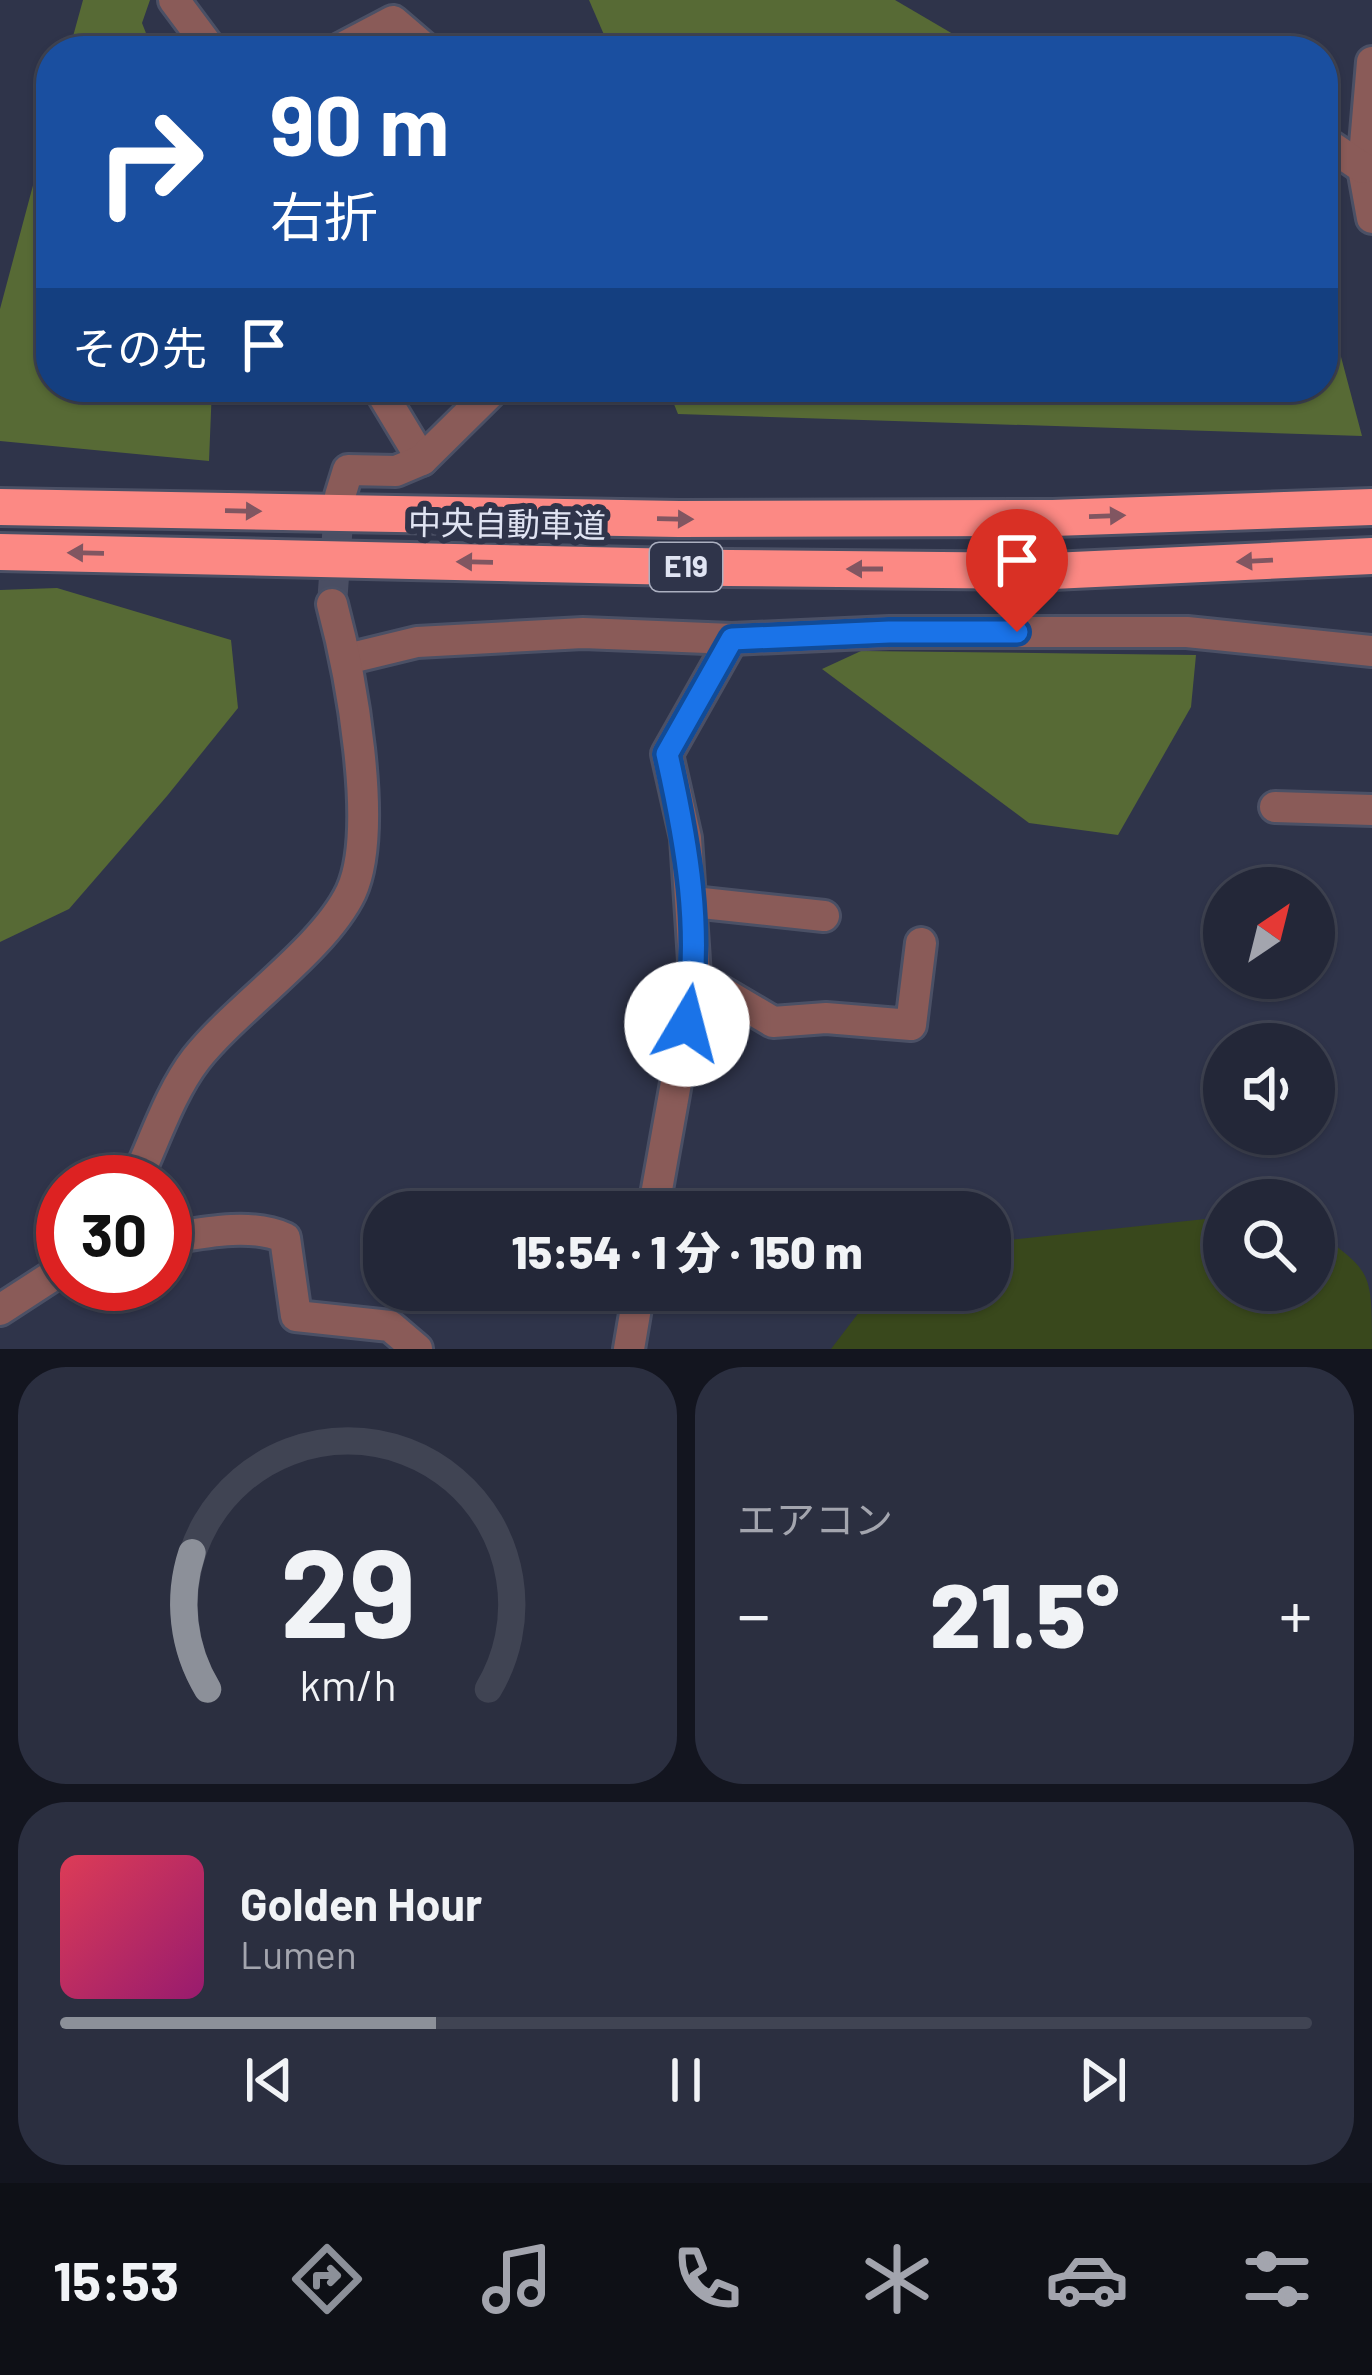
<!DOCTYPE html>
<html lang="ja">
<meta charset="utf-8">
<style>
body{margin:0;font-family:Barlow,"Noto Sans JP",sans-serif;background:#2b2f40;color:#f1f3f6;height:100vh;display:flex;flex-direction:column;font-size:45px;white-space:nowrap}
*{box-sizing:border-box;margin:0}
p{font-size:39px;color:#a3a5ae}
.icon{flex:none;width:66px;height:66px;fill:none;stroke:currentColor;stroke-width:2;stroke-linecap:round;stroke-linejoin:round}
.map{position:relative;height:1349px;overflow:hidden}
.drawer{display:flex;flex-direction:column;gap:18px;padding:18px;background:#13151f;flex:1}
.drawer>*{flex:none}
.hud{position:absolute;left:36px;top:36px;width:1302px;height:366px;border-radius:48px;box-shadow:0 3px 9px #0004,0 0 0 3px #404453;background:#1a4fa0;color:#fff;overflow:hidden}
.needle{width:78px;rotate:35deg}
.fabs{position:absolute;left:1203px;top:867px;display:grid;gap:24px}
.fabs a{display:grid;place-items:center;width:132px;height:132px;border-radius:50%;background:#232738;box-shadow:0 3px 9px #0004,0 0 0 3px #404453;font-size:60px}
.speed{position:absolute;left:36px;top:1155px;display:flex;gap:24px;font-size:60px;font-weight:700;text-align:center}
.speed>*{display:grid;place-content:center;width:156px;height:156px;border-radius:50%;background:#232738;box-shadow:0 3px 9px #0004,0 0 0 3px #404453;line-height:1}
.speed .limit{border:18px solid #d22;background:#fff;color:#111}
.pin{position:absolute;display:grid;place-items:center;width:102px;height:102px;color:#fff;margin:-123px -51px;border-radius:50% 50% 50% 0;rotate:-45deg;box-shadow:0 0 12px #0007}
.pin .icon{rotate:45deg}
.me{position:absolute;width:132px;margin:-66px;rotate:8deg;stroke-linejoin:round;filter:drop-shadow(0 0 9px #0008)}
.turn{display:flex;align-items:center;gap:42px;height:252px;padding:0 36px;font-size:54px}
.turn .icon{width:156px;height:156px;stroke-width:2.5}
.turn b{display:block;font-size:84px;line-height:102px}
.then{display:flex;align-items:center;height:114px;padding:0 36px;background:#0003;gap:24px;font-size:45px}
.big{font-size:90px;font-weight:800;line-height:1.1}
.drawer .widget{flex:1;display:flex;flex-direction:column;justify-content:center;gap:18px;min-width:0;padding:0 42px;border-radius:48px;background:#2b2f40}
.drawer .dial{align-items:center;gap:0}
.dial svg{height:312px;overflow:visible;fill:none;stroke:#404453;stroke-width:7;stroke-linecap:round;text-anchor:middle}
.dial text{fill:#f1f3f6;stroke:none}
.song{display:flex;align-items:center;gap:36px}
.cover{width:144px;height:144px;border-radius:18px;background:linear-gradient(135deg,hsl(350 70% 55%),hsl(320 70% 35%))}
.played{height:12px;border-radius:6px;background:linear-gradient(90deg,#8c9099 30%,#404453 30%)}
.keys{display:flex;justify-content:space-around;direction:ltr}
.heat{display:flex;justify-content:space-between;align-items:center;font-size:66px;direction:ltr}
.drawer .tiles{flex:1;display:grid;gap:18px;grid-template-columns:1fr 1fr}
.widget:last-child{grid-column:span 2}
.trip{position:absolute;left:363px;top:1191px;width:648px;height:120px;border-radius:48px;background:#232738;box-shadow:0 3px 9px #0004,0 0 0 3px #404453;font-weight:800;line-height:120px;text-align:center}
.tab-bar{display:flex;height:192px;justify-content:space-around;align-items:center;background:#0e1016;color:#a3a5ae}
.tab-bar .icon{width:84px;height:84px}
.tab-bar .current{color:#8c9099}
.tab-bar b{font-size:54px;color:#f1f3f6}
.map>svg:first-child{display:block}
.green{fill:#39481c}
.forest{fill:#576a35}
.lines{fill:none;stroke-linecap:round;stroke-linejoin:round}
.minor-tunnel{stroke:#4a4e63;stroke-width:30;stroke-dasharray:30 15;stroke-linecap:butt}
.minor-casing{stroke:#4b5065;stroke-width:36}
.highway-casing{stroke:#4b5065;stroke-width:42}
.minor{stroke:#8a5b58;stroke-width:30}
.highway{stroke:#fc8984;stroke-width:36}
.oneway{fill:#815661}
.route-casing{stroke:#114b97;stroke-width:30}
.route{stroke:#1a73e8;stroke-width:21}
.labels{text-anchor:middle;stroke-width:12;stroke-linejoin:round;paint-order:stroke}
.shield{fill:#2f344a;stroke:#abafc0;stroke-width:3}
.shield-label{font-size:30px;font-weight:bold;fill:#e0e4f3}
.street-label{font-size:33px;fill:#e0e4f3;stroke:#2f344a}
</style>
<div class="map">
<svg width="1372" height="1349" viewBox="0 0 1372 1349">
<rect width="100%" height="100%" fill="#2f344a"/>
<path class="green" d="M 1224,1217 L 1224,1290 L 1314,1290 L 1314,1230 C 1372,1272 1372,1270 1372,1349 L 831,1349 L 876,1290 L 990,1290 L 990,1242 Z"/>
<g class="forest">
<polygon points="83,0 150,0 142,23 153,51 69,51"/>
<polygon points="589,0 895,0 982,51 611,51"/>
<polygon points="51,118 51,387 212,387 209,461 0,441 0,309"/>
<polygon points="1323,289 1362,436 678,414 667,387 1323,387"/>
<polygon points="57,588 231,640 238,708 167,796 69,909 0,942 0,590"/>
<polygon points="861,651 862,651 1196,655 1191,707 1118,835 1029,823 822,669"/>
</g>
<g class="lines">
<polyline class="minor-tunnel" points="332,604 340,496"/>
<defs>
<g id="minor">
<polyline points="174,0 212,51"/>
<polyline points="336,51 393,21 428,51"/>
<polyline points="1372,62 1363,168 1372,218"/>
<polyline points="1323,141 1363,168"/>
<polyline points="378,387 422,460"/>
<polyline points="340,496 348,470 396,471 422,460 496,387"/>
<polyline points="347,659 417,642 583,633 732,639 889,632 1187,632 1372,651"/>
<polyline points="1275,807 1372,810"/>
<polyline points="693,902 824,916"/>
<polyline points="695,976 773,1022 826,1018 911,1025 921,943"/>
<path d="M 135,1182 C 154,1143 169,1094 196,1059 C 236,1008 324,949 351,892 C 380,829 350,671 332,604"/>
<polyline points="653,1212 695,976 686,838 667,754 732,639"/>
<path d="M 165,1239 C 201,1233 251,1222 285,1238 L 296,1316 L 390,1326 L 417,1349"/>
<polyline points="0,1310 63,1269"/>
<polyline points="629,1349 639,1290"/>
</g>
<g id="highway">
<polyline points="0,507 679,519 1053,518 1372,507"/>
<polyline points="0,552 729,568 1052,571 1372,556"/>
</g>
</defs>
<use href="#minor" class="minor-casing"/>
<use href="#highway" class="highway-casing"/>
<use href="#minor" class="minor"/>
<use href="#highway" class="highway"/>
</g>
<defs><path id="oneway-solid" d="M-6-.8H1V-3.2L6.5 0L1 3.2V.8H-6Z" transform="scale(3)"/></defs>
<g class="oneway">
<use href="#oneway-solid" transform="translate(243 511) rotate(1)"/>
<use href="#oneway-solid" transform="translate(1107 516) rotate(-2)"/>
<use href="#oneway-solid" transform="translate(675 519) rotate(1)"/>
<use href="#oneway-solid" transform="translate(86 553) rotate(-179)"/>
<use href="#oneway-solid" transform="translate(1255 561) rotate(177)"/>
<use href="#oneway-solid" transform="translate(475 562) rotate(-179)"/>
<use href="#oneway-solid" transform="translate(865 569) rotate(-180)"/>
</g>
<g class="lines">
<defs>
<path id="route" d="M 687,1024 C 703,932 687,843 667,754 L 732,639 L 889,632 L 1017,632"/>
</defs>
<use href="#route" class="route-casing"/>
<use href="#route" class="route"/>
</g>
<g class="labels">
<rect class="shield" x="650" y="543" width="72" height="48" rx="9"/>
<g class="shield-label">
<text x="686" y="577">E19</text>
</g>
<g class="street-label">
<text transform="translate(507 524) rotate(1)" y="12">中央自動車道</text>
</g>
</g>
</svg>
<div class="fabs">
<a><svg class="needle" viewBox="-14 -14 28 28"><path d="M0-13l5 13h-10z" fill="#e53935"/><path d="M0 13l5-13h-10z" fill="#a3a5ae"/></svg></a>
<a><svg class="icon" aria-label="sound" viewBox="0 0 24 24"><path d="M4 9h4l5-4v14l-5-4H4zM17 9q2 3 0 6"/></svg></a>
<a><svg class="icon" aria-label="search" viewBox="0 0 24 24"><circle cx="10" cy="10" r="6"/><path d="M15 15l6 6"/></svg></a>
</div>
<div class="speed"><div class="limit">30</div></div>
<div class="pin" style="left:1017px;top:632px;background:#d93025"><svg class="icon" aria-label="arrive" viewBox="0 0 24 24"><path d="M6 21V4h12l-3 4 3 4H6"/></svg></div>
<svg class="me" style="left:687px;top:1024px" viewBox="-20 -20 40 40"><circle r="19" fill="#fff"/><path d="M0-13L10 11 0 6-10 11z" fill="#1a73e8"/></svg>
<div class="trip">15:54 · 1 分 · 150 m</div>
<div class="hud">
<div class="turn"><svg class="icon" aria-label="right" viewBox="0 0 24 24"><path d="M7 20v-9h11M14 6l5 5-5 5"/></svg><div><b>90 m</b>右折</div></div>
<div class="then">その先<svg class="icon" aria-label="arrive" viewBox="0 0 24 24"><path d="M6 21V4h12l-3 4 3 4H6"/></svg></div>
</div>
</div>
<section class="drawer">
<div class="tiles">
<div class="widget dial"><svg viewBox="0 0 100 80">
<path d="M14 69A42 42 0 1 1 86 69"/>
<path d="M14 69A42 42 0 0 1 10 34" stroke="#8c9099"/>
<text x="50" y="56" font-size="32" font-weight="700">29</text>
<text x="50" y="72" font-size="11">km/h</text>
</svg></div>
<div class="widget"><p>エアコン</p>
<div class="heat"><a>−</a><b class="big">21.5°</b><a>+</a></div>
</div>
<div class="widget">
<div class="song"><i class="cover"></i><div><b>Golden Hour</b><p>Lumen</p></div></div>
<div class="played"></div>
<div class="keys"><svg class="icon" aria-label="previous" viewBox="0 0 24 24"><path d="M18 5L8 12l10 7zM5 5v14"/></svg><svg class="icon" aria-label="pause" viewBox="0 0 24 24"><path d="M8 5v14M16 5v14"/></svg><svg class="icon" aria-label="next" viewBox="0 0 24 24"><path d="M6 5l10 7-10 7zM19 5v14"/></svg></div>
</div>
</div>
</section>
<nav class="tab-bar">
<b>15:53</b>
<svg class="icon current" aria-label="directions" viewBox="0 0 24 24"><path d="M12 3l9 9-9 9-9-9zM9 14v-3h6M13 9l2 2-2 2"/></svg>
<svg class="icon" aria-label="music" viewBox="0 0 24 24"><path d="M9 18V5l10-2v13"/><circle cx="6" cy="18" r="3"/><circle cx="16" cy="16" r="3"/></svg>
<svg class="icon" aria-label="phone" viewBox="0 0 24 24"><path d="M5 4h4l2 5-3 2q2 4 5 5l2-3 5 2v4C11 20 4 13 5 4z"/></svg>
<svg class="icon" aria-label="climate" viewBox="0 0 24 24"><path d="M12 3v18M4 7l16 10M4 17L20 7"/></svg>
<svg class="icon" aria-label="car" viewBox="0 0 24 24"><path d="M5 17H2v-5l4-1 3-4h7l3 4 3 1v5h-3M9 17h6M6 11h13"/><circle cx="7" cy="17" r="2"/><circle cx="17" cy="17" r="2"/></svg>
<svg class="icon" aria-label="filters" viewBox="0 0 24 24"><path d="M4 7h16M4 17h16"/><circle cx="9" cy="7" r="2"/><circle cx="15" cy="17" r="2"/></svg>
</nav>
